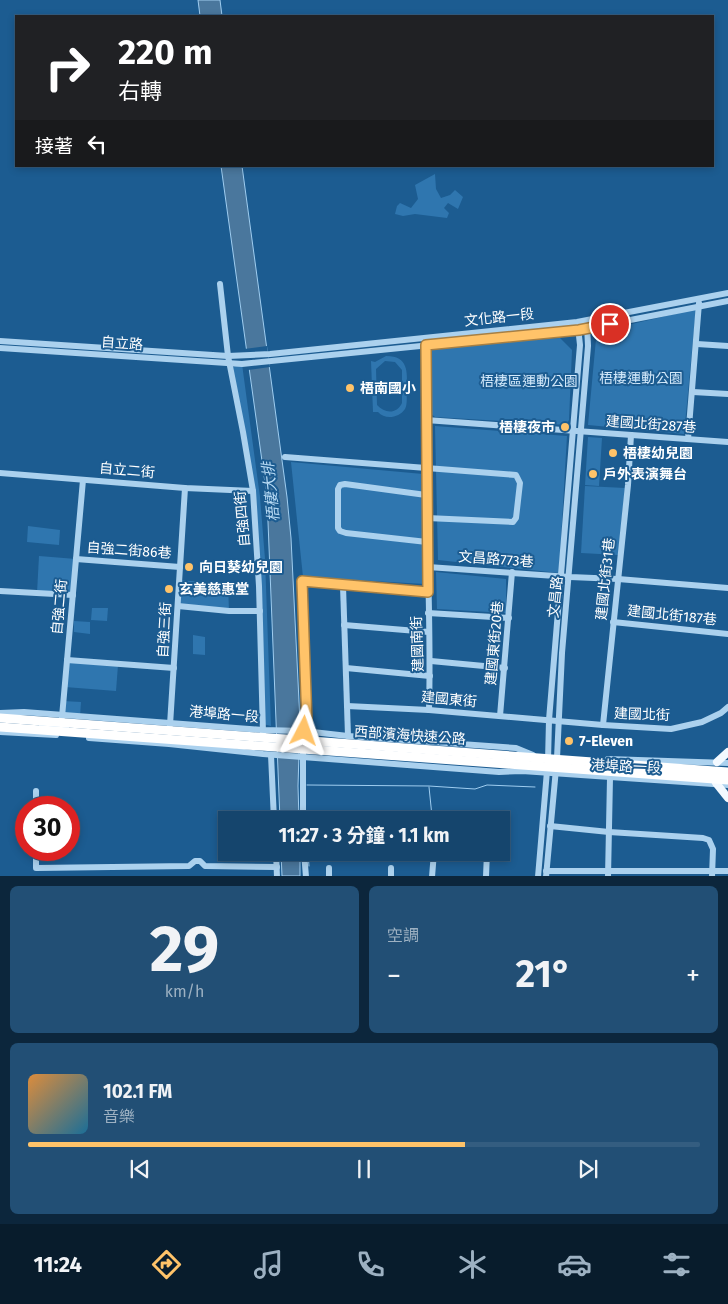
<!DOCTYPE html>
<html lang="zh-TW">
<meta charset="utf-8">
<style>
body{margin:0;font-family:"Fira Sans","Noto Sans TC",sans-serif;background:#224f75;color:#f1f3f6;height:100vh;display:flex;flex-direction:column;font-size:19px;white-space:nowrap}
*{box-sizing:border-box;margin:0}
p{font-size:16px;color:#9db1c2}
.icon{flex:none;width:28px;height:28px;fill:none;stroke:currentColor;stroke-width:2;stroke-linecap:round;stroke-linejoin:round}
.map{position:relative;height:876px;overflow:hidden}
.details{display:flex;flex-direction:column;gap:10px;padding:10px;background:#0c263c;flex:1}
.details>*{flex:none}
.banner{position:absolute;left:15px;top:15px;width:699px;height:152px;border-radius:0px;box-shadow:0 2px 8px #0003,0 0 0 1px #345d80;background:#202124;color:#fff;overflow:hidden}
.speed{position:absolute;left:15px;top:796px;display:flex;gap:10px;font-size:25px;font-weight:700;text-align:center}
.speed>*{display:grid;place-content:center;width:65px;height:65px;border-radius:50%;background:#15456d;box-shadow:0 2px 8px #0003,0 0 0 1px #345d80;line-height:1}
.speed .limit{border:8px solid #d22;background:#fff;color:#111}
.pin{position:absolute;display:grid;place-items:center;width:42px;height:42px;color:#fff;margin:-21px;border:2px solid #fff;border-radius:50%;box-shadow:0 1px 5px #0007}
.me{position:absolute;width:55px;margin:-28px;rotate:4deg;stroke-linejoin:round;filter:drop-shadow(0 0 4px #0008)}
.turn{display:flex;align-items:center;gap:18px;height:105px;padding:0 20px;font-size:22px}
.turn .icon{width:65px;height:65px;stroke-width:2.5}
.turn b{display:block;font-size:35px;line-height:42px}
.then{display:flex;align-items:center;height:48px;padding:0 20px;background:#0003;gap:10px;font-size:19px}
.big{font-size:38px;font-weight:700;line-height:1.1}
.details .tile{flex:1;display:flex;flex-direction:column;justify-content:center;gap:8px;min-width:0;padding:0 18px;border-radius:8px;background:#224f75}
.details .dial{align-items:center;gap:0}
.dial b{font-size:65px;line-height:1}
.song{display:flex;align-items:center;gap:15px}
.cover{width:60px;height:60px;border-radius:8px;background:linear-gradient(135deg,hsl(30 70% 55%),hsl(200 70% 35%))}
.played{height:5px;border-radius:2px;background:linear-gradient(90deg,#ffc369 65%,#345d80 65%)}
.keys{display:flex;justify-content:space-around;direction:ltr}
.heat{display:flex;justify-content:space-between;align-items:center;font-size:28px;direction:ltr}
.details .tiles{flex:1;display:grid;gap:10px;grid-template-columns:1fr 1fr}
.tile:last-child{grid-column:span 2}
.trip{position:absolute;left:218px;top:811px;width:292px;height:50px;border-radius:0px;background:#15456d;box-shadow:0 2px 8px #0003,0 0 0 1px #345d80;font-weight:700;line-height:50px;text-align:center}
.tabs{display:flex;height:80px;justify-content:space-around;align-items:center;background:#081c2c;color:#9db1c2}
.tabs .icon{width:35px;height:35px}
.tabs .selected{color:#ffc369}
.tabs b{font-size:22px;color:#f1f3f6}
.map>svg:first-child{display:block}
.green{fill:#2f76af;fill-rule:evenodd}
.water{fill:#4a779d;stroke:#9fcdf0}
.pier{fill:#1c5c91}
.lines{fill:none;stroke-linecap:round;stroke-linejoin:round}
.stream{stroke:#9fcdf0;stroke-width:1}
.minor{stroke:#abd1ee;stroke-width:6}
.major{stroke:#f3f9ff;stroke-width:8}
.highway-bridge{stroke:#fff;stroke-width:9}
.route-casing{stroke:#a67f44;stroke-width:12}
.route{stroke:#ffc369;stroke-width:9}
.poi-dot{fill:#ffc369;stroke:#1c5c91;stroke-width:2}
.labels{text-anchor:middle;stroke-width:4;stroke-linejoin:round;paint-order:stroke}
.street-label{font-size:14px;fill:#fff;stroke:#1c5c91}
.park-label{font-size:14px;fill:#d2e8fa;stroke:#1c5c91}
.poi-label{font-size:14px;font-weight:bold;fill:#fff;stroke:#1c5c91;text-anchor:start}
.water-label{font-size:15px;font-style:italic;fill:#b8dbf5;stroke:#1c5c91}
</style>
<div class="map">
<svg width="728" height="877" viewBox="0 0 728 877">
<rect width="100%" height="100%" fill="#1c5c91"/>
<g class="green">
<polygon points="435,174 436,189 441,198 450,195 455,190 463,197 458,209 448,203 444,208 449,213 447,218 415,214 403,216 395,214 397,206 400,203 411,208 418,199 415,185"/>
<polygon points="696,309 684,434 588,425 596,339 602,331"/>
<polygon points="560,338 572,350 569,420 566,425 435,417 430,413 431,351 434,346"/>
<path d="M 386,356 C 409,356 407,372 407,389 C 406,395 408,403 405,409 C 399,418 385,420 378,412 L 373,412 L 371,361 L 375,362 ZM 385,361 L 395,362 L 402,370 L 402,403 C 397,414 385,414 377,405 L 376,369 Z"/>
<polygon points="242,364 260,497 265,559 271,726 263,724 253,499 233,367"/>
<polygon points="435,426 567,436 559,573 438,560"/>
<polygon points="588,437 602,438 599,486 585,485"/>
<polygon points="291,462 423,474 425,584 303,577"/>
<polygon points="585,486 625,488 618,555 581,553"/>
<polygon points="28,526 60,530 59,545 27,542"/>
<polygon points="39,556 76,559 73,595 37,593"/>
<polygon points="436,572 506,579 506,613 437,609"/>
<polygon points="179,580 228,584 229,611 178,606"/>
<polygon points="92,608 108,608 107,621 91,620"/>
<polygon points="74,621 90,622 90,634 74,632"/>
<polygon points="193,635 205,637 205,655 193,654"/>
<polygon points="67,660 118,665 116,691 65,687"/>
<polygon points="63,701 81,702 80,716 62,714"/>
</g>
<g class="water">
<polygon points="198,0 220,0 222,16 200,16"/>
<polygon points="221,166 242,166 287,497 291,538 300,722 298,786 299,820 280,820 267,497"/>
<polygon points="281,853 300,853 300,876 282,876"/>
</g>
<polygon class="pier" points="267,346 270,367 248,370 244,349"/>
<g class="lines">
<g class="stream">
<polyline points="307,785 429,786 475,789 487,785 535,787"/>
<polyline points="429,787 432,816"/>
<polyline points="306,813 306,820"/>
<polyline points="308,852 309,866"/>
</g>
<g class="minor">
<polyline points="220,284 228,356 243,432 253,491 259,586 263,733"/>
<polyline points="0,341 228,356 270,354 577,322 728,293"/>
<path d="M 426,341 C 428,393 425,445 426,497 C 428,568 431,639 429,710"/>
<polyline points="697,344 728,346"/>
<polyline points="0,348 242,364 579,330 728,301"/>
<polyline points="693,392 728,394"/>
<polyline points="426,420 728,442"/>
<polyline points="688,439 699,303"/>
<polyline points="285,457 516,475 520,483 516,518 513,522 427,518"/>
<polyline points="0,473 185,488 253,491"/>
<polyline points="426,495 345,484 340,485 338,489 338,528 340,531 346,533 427,542"/>
<polyline points="76,559 180,567"/>
<polyline points="428,567 570,577 618,579 728,588"/>
<polyline points="343,586 348,736"/>
<polyline points="0,591 73,595"/>
<polyline points="178,606 229,611 260,611"/>
<polyline points="428,613 509,618"/>
<polyline points="613,622 728,634"/>
<polyline points="344,625 429,632"/>
<polyline points="67,660 174,668"/>
<polyline points="431,661 505,668"/>
<polyline points="346,668 430,676"/>
<polyline points="347,706 429,710 603,725 671,729 702,722 721,713 728,707"/>
<polyline points="0,713 24,712 263,730 304,731 348,736 516,748 533,755"/>
<polyline points="500,716 512,572"/>
<polyline points="62,717 83,480"/>
<polyline points="42,725 66,728"/>
<polyline points="170,725 185,488"/>
<polyline points="603,725 628,485 631,435"/>
<polyline points="0,732 56,735"/>
<polyline points="304,733 307,724 302,581 428,592"/>
<polyline points="89,738 169,744 263,754 499,772 522,771 728,785"/>
<polyline points="303,753 303,820"/>
<polyline points="271,755 274,820"/>
<polyline points="608,759 728,763"/>
<polyline points="548,761 549,720 580,345 578,327"/>
<polyline points="36,808 36,791"/>
<polyline points="437,820 437,819"/>
<polyline points="550,826 609,832 703,838 709,840 713,849 712,877"/>
<polyline points="36,850 36,868 189,866 195,861 200,861 205,866 277,867"/>
<polyline points="276,852 277,877"/>
<polyline points="304,852 306,877"/>
<polyline points="329,868 329,877"/>
<polyline points="546,871 728,871"/>
<polyline points="391,877 391,868"/>
<polyline points="432,877 434,852"/>
<polyline points="486,877 487,852"/>
<polyline points="538,877 547,771"/>
<polyline points="546,877 557,758 562,653 588,346 587,325"/>
<polyline points="608,877 610,778"/>
</g>
<g class="major">
<polyline points="717,762 728,752"/>
<polyline points="716,783 728,798"/>
</g>
<g class="highway-bridge">
<polyline points="0,718 728,772"/>
<polyline points="0,727 728,780"/>
</g>
</g>
<g class="lines">
<defs>
<polyline id="route" points="304,731 307,724 302,581 428,592 426,345 579,330 610,324"/>
</defs>
<use href="#route" class="route-casing"/>
<use href="#route" class="route"/>
</g>
<g class="poi-dot">
<circle cx="350" cy="388" r="5"/>
<circle cx="565" cy="427" r="5"/>
<circle cx="613" cy="453" r="5"/>
<circle cx="593" cy="474" r="5"/>
<circle cx="189" cy="567" r="5"/>
<circle cx="169" cy="589" r="5"/>
<circle cx="569" cy="741" r="5"/>
</g>
<g class="labels">
<g class="street-label">
<text transform="translate(499 317) rotate(-6)" y="5">文化路一段</text>
<text transform="translate(122 343) rotate(4)" y="5">自立路</text>
<text transform="translate(651 424) rotate(4)" y="5">建國北街287巷</text>
<text transform="translate(127 470) rotate(5)" y="5">自立二街</text>
<text transform="translate(242 519) rotate(-95)" y="5">自強四街</text>
<text transform="translate(129 550) rotate(4)" y="5">自強二街86巷</text>
<text transform="translate(496 559) rotate(4)" y="5">文昌路773巷</text>
<text transform="translate(605 579) rotate(-84)" y="5">建國北街31巷</text>
<text transform="translate(555 597) rotate(-84)" y="5">文昌路</text>
<text transform="translate(59 607) rotate(-85)" y="5">自強二街</text>
<text transform="translate(672 615) rotate(6)" y="5">建國北街187巷</text>
<text transform="translate(164 630) rotate(-87)" y="5">自強三街</text>
<text transform="translate(494 643) rotate(-85)" y="5">建國東街20巷</text>
<text transform="translate(417 644) rotate(-92)" y="5">建國南街</text>
<text transform="translate(449 699) rotate(5)" y="5">建國東街</text>
<text transform="translate(224 714) rotate(5)" y="5">港埠路一段</text>
<text transform="translate(642 714) rotate(2)" y="5">建國北街</text>
<text transform="translate(410 735) rotate(4)" y="5">西部濱海快速公路</text>
<text transform="translate(626 766) rotate(3)" y="5">港埠路一段</text>
</g>
<g class="park-label">
<text x="641" y="383">梧棲運動公園</text>
<text x="529" y="386">梧棲區運動公園</text>
</g>
<g class="poi-label">
<text x="360" y="393">梧南國小</text>
<text x="555" y="432" text-anchor="end">梧棲夜市</text>
<text x="623" y="458">梧棲幼兒園</text>
<text x="603" y="479">戶外表演舞台</text>
<text x="199" y="572">向日葵幼兒園</text>
<text x="179" y="594">玄美慈惠堂</text>
<text x="579" y="746">7-Eleven</text>
</g>
<g class="water-label">
<text transform="translate(271 492) rotate(-96)" y="5">梧棲大排</text>
</g>
</g>
</svg>
<div class="speed"><div class="limit">30</div></div>
<div class="pin" style="left:610px;top:324px;background:#d93025"><svg class="icon" aria-label="arrive" viewBox="0 0 24 24"><path d="M6 21V4h12l-3 4 3 4H6"/></svg></div>
<svg class="me" style="left:304px;top:731px" viewBox="-20 -20 40 40"><path d="M0-17L14 15 0 8-14 15z" fill="#ffc369" stroke="#fff" stroke-width="4"/></svg>
<div class="trip">11:27 · 3 分鐘 · 1.1 km</div>
<div class="banner">
<div class="turn"><svg class="icon" aria-label="right" viewBox="0 0 24 24"><path d="M7 20v-9h11M14 6l5 5-5 5"/></svg><div><b>220 m</b>右轉</div></div>
<div class="then">接著<svg class="icon" aria-label="left" viewBox="0 0 24 24"><path d="M17 20v-9H6M10 6l-5 5 5 5"/></svg></div>
</div>
</div>
<section class="details">
<div class="tiles">
<div class="tile dial"><b>29</b><p>km/h</p></div>
<div class="tile"><p>空調</p>
<div class="heat"><a>−</a><b class="big">21°</b><a>+</a></div>
</div>
<div class="tile">
<div class="song"><i class="cover"></i><div><b>102.1 FM</b><p>音樂</p></div></div>
<div class="played"></div>
<div class="keys"><svg class="icon" aria-label="previous" viewBox="0 0 24 24"><path d="M18 5L8 12l10 7zM5 5v14"/></svg><svg class="icon" aria-label="pause" viewBox="0 0 24 24"><path d="M8 5v14M16 5v14"/></svg><svg class="icon" aria-label="next" viewBox="0 0 24 24"><path d="M6 5l10 7-10 7zM19 5v14"/></svg></div>
</div>
</div>
</section>
<nav class="tabs">
<b>11:24</b>
<svg class="icon selected" aria-label="directions" viewBox="0 0 24 24"><path d="M12 3l9 9-9 9-9-9zM9 14v-3h6M13 9l2 2-2 2"/></svg>
<svg class="icon" aria-label="music" viewBox="0 0 24 24"><path d="M9 18V5l10-2v13"/><circle cx="6" cy="18" r="3"/><circle cx="16" cy="16" r="3"/></svg>
<svg class="icon" aria-label="phone" viewBox="0 0 24 24"><path d="M5 4h4l2 5-3 2q2 4 5 5l2-3 5 2v4C11 20 4 13 5 4z"/></svg>
<svg class="icon" aria-label="climate" viewBox="0 0 24 24"><path d="M12 3v18M4 7l16 10M4 17L20 7"/></svg>
<svg class="icon" aria-label="car" viewBox="0 0 24 24"><path d="M5 17H2v-5l4-1 3-4h7l3 4 3 1v5h-3M9 17h6M6 11h13"/><circle cx="7" cy="17" r="2"/><circle cx="17" cy="17" r="2"/></svg>
<svg class="icon" aria-label="filters" viewBox="0 0 24 24"><path d="M4 7h16M4 17h16"/><circle cx="9" cy="7" r="2"/><circle cx="15" cy="17" r="2"/></svg>
</nav>
